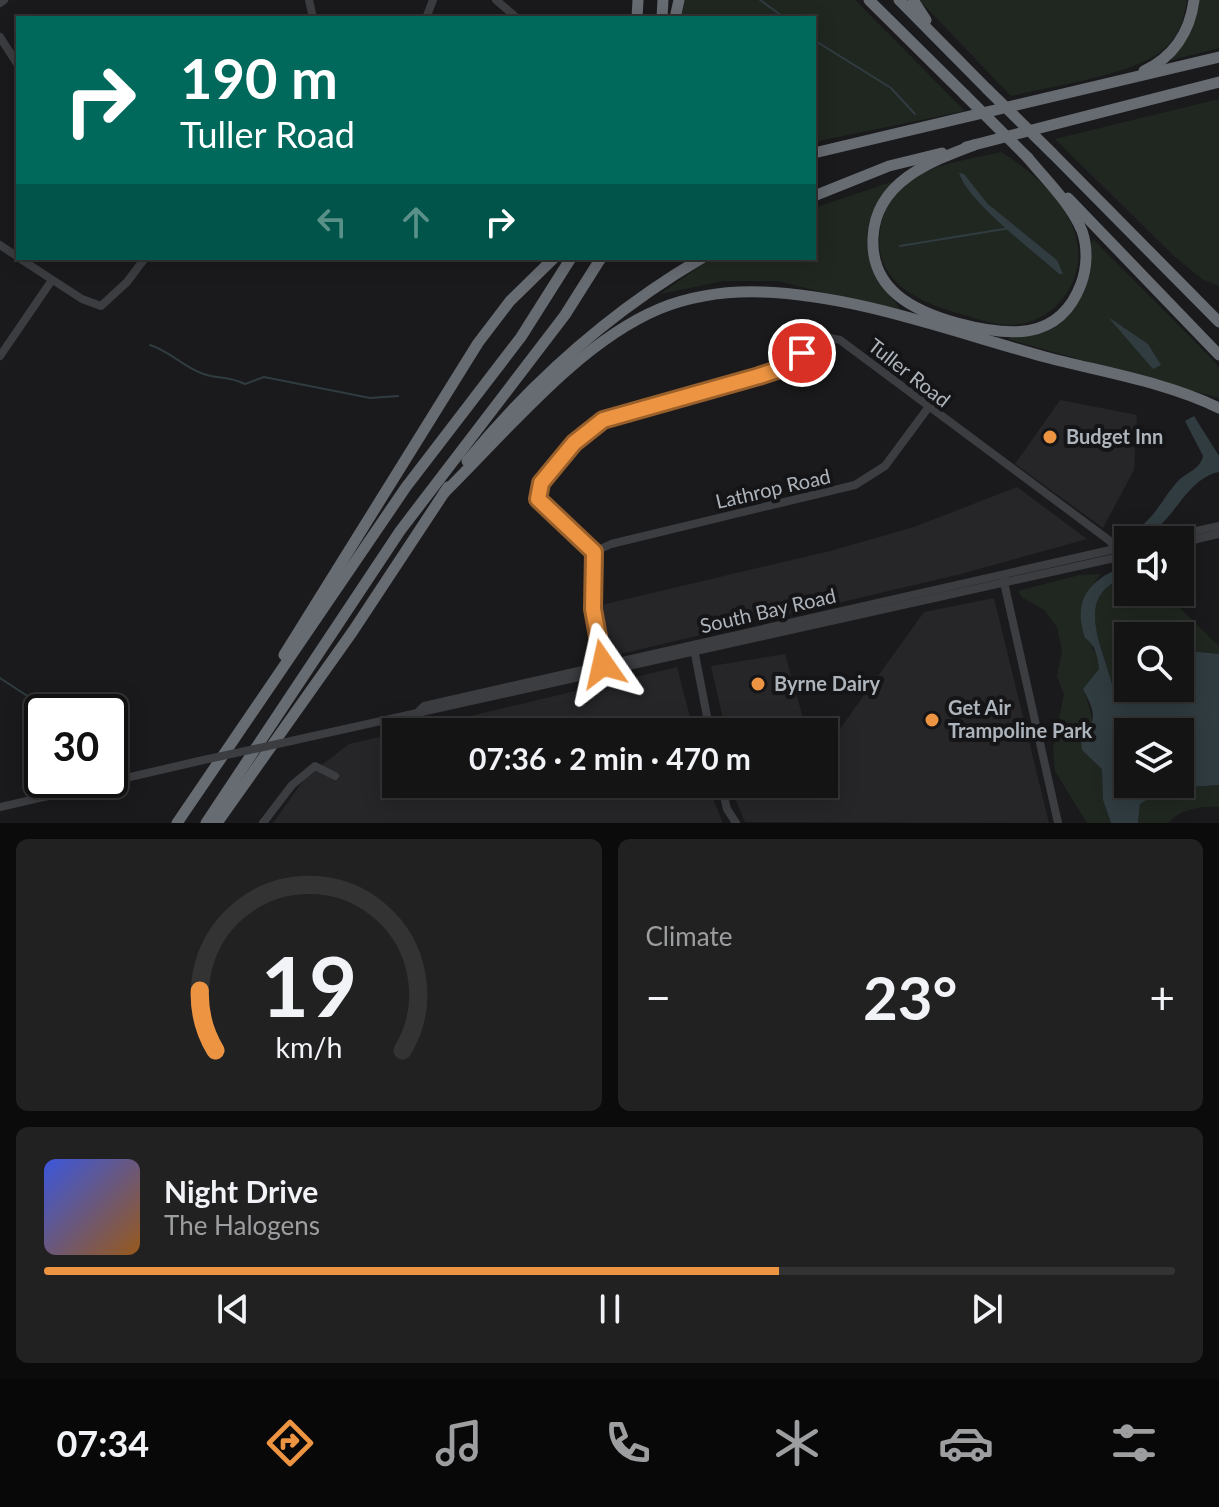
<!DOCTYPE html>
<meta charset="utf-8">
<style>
body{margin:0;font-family:Lato,sans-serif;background:#212122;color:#f1f3f6;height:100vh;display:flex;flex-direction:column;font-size:30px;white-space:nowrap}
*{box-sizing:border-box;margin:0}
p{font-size:26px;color:#9d9ea0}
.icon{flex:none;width:44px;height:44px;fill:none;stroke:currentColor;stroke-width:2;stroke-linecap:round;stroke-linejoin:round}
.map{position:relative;height:823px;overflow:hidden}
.panel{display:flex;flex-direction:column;gap:16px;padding:16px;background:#0b0b0c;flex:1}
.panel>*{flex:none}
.banner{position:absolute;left:16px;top:16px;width:800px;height:244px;border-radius:0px;box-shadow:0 4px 20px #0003,0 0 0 2px #333334;background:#00695c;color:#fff;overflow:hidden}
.buttons{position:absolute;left:1114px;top:526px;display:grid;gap:16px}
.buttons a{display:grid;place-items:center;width:80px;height:80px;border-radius:0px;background:#141415;box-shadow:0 4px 20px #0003,0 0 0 2px #333334;font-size:40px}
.speed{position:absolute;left:24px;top:694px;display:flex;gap:16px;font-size:40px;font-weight:700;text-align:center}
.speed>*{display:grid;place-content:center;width:104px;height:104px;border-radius:50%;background:#141415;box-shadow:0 4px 20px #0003,0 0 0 2px #333334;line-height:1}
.speed .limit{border:4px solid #111;border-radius:12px;background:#fff;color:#111}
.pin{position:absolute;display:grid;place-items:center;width:68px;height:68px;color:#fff;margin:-34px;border:4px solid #fff;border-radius:50%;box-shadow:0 2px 8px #0007}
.me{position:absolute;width:88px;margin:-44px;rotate:349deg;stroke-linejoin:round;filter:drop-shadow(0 0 6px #0008)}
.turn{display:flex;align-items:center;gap:28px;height:168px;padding:0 32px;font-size:36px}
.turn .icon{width:104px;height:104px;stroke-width:2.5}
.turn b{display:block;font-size:56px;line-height:68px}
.lanes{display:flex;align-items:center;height:76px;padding:0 32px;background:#0003;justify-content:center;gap:40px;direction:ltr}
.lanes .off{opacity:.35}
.big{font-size:60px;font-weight:700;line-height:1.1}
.panel .card{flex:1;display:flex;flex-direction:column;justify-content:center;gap:12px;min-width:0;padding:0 28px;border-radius:12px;background:#212122}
.panel .dial{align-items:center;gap:0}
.dial svg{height:208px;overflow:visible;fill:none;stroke:#333334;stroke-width:7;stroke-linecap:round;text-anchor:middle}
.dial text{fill:#f1f3f6;stroke:none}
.song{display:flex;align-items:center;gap:24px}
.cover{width:96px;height:96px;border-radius:12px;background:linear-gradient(135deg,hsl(230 70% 55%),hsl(30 70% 35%))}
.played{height:8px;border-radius:4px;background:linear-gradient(90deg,#ec9442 65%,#333334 65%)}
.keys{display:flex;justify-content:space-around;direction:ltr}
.heat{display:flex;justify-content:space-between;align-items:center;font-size:44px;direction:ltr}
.panel .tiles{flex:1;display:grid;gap:16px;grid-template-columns:1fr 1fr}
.card:last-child{grid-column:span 2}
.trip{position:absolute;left:382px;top:718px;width:456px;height:80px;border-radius:0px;background:#141415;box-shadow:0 4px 20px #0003,0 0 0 2px #333334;font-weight:700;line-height:80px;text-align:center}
.tab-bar{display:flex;height:128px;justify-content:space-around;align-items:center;background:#080808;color:#9d9ea0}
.tab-bar .icon{width:56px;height:56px}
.tab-bar .active{color:#ec9442}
.tab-bar b{font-size:36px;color:#f1f3f6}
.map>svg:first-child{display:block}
.built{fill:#262629}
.green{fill:#202720;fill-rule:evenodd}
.water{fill:#303c40;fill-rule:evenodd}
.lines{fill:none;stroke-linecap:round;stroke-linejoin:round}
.stream{stroke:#303c40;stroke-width:2}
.minor{stroke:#3b3d41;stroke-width:8}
.highway{stroke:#676c72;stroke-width:11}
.minor-bridge{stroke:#3b3d41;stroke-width:8}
.highway-bridge{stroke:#676c72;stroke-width:11}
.route-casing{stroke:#99602b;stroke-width:20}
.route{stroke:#ec9442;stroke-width:14}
.poi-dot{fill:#ec9442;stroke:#151517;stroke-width:3}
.labels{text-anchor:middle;stroke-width:8;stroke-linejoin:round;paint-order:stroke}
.street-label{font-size:20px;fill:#adb4bb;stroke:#151517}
.poi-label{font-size:20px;font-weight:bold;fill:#adb4bb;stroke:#151517;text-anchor:start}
</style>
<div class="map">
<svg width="1219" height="823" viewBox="0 0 1219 823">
<rect width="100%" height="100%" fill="#1a1a1c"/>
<g class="built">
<polygon points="1060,400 1137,415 1134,470 1103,528 1015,464"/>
<polygon points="1017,487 1087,539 961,574 607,657 601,605 834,550 914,527"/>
<polygon points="994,598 1049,823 745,822 729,784 824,784 824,751 924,612"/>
<polygon points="785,654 807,732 726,732 711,666"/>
<polygon points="677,667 694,732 402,732"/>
<polygon points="396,733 396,784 707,784 723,823 273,823 305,778 349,744"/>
</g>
<g class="green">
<polygon points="684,0 855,0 965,111 814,142 814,18 680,18"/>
<path d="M 919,0 L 1187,0 C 1184,19 1179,36 1164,49 C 1137,74 1049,87 1011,96 Z"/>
<polygon points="1196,0 1219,0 1219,48 1172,60 1169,57"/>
<polygon points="1219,99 1219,286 1202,279 1174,256 1055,139"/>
<path d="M 1001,152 C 1034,172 1075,208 1078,249 C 1082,286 1052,322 1014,325 C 996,326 978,319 961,314 C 921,303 873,283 880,232 C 888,168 949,164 1001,152 ZM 959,174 L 964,174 L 988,204 L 1057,260 L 1059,274 L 995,218 L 961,180 Z"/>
<path d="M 897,180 C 864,208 857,251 882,286 C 888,295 897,301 900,311 L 777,281 L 724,281 L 660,294 L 712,258 L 814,258 L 814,208 Z"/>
<polygon points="1093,239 1213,360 1219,368 1219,398 1007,339 1068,312"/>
<polygon points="1101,574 1091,587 1092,648 1098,655 1099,669 1084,689 1094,724 1081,739 1102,769 1103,800 1111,823 1087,823 1055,771 1053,749 1064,694 1057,676 1062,651 1057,627 1044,610 1023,598 1018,591 1079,575"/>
<path d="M 1128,577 L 1128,592 L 1163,592 L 1219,646 L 1219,654 L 1180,650 L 1180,636 L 1128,636 L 1128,688 L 1137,688 L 1135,691 L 1112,684 C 1103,643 1071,595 1128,577 Z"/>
<path d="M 1219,785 L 1219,807 C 1201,806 1180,809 1168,823 L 1138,823 L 1140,804 C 1166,788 1190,787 1219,785 Z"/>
</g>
<g class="water">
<path d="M 959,173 L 964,174 L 988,204 L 1057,260 L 1063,274 L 1059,274 C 1037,254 966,200 959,173 Z"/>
<polygon points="1108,317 1148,344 1161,365 1153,369"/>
<path d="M 1194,416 L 1219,456 L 1219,472 C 1180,479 1167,545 1132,533 C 1158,515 1159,503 1177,482 C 1186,472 1200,470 1203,456 L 1185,421 Z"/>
<path d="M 1128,565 L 1128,577 C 1072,593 1102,645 1112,684 L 1135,691 L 1180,688 L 1180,650 L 1219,654 L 1219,785 C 1190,787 1165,788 1140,804 L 1138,823 L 1111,823 L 1103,800 L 1102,769 L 1082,750 L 1081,739 C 1099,721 1094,710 1083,689 L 1099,669 C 1098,657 1095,644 1085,638 C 1071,597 1093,577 1128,565 ZM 1128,732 L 1180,732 L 1180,784 L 1128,784 Z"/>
</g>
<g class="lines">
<g class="stream">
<polyline points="760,0 785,18"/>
<polyline points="814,40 891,88 915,114"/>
<polyline points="900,246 1010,228"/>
<path d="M 150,345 C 169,351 183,366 201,373 C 218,380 226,375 245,384 L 264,377 L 370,398 L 398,396"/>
<polyline points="0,678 52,712"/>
<polyline points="110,754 111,755"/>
</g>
<g class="minor">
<polyline points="309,0 313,18"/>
<polyline points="496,0 517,18"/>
<polyline points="0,3 4,0"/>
<polyline points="426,18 433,0"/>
<polyline points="0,37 18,65"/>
<polyline points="0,245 18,257"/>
<polyline points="19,258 82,299 101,306 127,282 145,258"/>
<polyline points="0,356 52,280"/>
<polyline points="1155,540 1219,526"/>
<polyline points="1180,543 1219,534"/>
<polyline points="594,552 611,544 855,485 885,466 928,408"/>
<polyline points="1003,578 1058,823"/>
<polyline points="694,649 710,732"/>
<polyline points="603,664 593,609 594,552 538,499 541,483 574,443 603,420 780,369 824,337 840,340 1110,541 1120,557"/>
<polyline points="418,712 424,706 1128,546"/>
<polyline points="291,741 1128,555"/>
<polyline points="721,784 727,809 736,823"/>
<polyline points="0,807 199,761"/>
<polyline points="263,823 292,785 315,766 335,776"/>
</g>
<g class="highway">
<polyline points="869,0 965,95"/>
<polyline points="899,0 987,89"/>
<polyline points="913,0 926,20"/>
<polyline points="637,18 638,0"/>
<polyline points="662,18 663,0"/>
<polyline points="675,18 679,0"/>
<path d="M 1144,71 C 1173,57 1190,32 1194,0"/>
<path d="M 974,145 C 929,162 876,182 873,237 C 870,290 914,311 957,323 C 1006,336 1059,343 1081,284 C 1087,268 1088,248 1082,231 C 1071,204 1046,180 1028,158"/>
<polyline points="966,147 1219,82"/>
<polyline points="814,153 1219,57"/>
<polyline points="1052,153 1219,322"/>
<polyline points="814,196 889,166 942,153"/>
<polyline points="1068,198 1219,355"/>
<path d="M 467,461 C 533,381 613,310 702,258"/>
<path d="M 444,493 C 506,432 578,343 659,309 C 691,296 727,291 761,292 C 856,295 953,332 1045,357 C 1102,372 1166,382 1219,408"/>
<polyline points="284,655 478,343 510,301 554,258"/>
<polyline points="177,823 406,487 521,337 571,258"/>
<polyline points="206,823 400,531 565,315 601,258"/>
<polyline points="217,823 353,631 448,487"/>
</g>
<polyline class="minor-bridge" points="199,761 291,741"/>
<g class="highway-bridge">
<polyline points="987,89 1052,153"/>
<polyline points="965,95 1028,158"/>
</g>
</g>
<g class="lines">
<defs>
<polyline id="route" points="603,664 593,609 594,552 538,499 541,483 574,443 603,420 759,376 780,369 802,353"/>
</defs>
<use href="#route" class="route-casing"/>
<use href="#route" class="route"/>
</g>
<g class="poi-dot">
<circle cx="1050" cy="437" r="8"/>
<circle cx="758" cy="684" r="8"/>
<circle cx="932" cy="720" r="8"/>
</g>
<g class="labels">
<g class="street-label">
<text transform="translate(909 373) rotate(38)" y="7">Tuller Road</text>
<text transform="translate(773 489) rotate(-13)" y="7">Lathrop Road</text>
<text transform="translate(768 611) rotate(-13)" y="7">South Bay Road</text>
</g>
<g class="poi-label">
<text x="1066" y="444">Budget Inn</text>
<text x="774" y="691">Byrne Dairy</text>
<text x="948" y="715">Get Air<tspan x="948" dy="23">Trampoline Park</tspan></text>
</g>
</g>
</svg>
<div class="buttons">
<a><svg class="icon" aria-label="sound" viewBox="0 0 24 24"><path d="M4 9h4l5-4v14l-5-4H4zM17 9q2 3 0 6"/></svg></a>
<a><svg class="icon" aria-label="search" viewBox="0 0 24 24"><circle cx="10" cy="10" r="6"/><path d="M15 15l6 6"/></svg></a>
<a><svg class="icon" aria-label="layers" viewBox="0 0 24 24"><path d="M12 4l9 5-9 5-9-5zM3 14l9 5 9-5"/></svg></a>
</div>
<div class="speed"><div class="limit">30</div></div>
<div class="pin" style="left:802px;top:353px;background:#d93025"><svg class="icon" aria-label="arrive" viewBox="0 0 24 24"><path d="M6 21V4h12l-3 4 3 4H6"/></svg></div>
<svg class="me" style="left:603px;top:664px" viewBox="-20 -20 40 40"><path d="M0-17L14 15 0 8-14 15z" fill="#ec9442" stroke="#fff" stroke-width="4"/></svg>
<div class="trip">07:36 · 2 min · 470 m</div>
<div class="banner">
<div class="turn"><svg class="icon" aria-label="right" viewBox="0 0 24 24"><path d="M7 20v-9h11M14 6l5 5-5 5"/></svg><div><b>190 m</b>Tuller Road</div></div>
<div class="lanes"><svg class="icon off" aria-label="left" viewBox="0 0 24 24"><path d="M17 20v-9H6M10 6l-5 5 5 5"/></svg><svg class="icon off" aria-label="ahead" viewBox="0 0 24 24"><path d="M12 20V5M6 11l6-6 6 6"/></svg><svg class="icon" aria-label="right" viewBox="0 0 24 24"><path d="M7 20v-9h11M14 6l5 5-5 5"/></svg></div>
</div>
</div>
<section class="panel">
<div class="tiles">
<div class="card dial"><svg viewBox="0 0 100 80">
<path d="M14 69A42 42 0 1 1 86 69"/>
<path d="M14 69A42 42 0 0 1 8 46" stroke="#ec9442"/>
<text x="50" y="56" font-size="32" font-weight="700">19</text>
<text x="50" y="72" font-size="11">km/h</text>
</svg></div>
<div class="card"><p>Climate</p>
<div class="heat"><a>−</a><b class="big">23°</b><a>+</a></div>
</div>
<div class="card">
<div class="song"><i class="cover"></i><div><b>Night Drive</b><p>The Halogens</p></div></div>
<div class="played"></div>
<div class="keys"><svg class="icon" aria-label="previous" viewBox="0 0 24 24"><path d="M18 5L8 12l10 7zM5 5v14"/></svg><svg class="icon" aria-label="pause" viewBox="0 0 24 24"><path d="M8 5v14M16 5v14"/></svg><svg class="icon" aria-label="next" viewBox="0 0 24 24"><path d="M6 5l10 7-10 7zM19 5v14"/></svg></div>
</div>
</div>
</section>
<nav class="tab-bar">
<b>07:34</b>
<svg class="icon active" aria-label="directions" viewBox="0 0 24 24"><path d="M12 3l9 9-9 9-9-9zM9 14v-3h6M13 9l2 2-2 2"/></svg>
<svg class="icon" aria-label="music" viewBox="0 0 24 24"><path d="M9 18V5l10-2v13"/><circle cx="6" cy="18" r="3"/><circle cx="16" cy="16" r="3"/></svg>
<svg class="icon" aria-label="phone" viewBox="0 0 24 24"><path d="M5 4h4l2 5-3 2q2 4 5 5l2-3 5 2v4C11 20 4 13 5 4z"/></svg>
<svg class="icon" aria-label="climate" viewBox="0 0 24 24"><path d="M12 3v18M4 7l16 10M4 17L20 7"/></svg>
<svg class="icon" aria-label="car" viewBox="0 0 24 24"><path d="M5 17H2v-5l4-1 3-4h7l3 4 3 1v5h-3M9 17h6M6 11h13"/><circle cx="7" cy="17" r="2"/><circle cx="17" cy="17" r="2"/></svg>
<svg class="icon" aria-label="filters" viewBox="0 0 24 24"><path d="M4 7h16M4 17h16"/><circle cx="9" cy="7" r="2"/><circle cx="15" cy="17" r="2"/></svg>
</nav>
